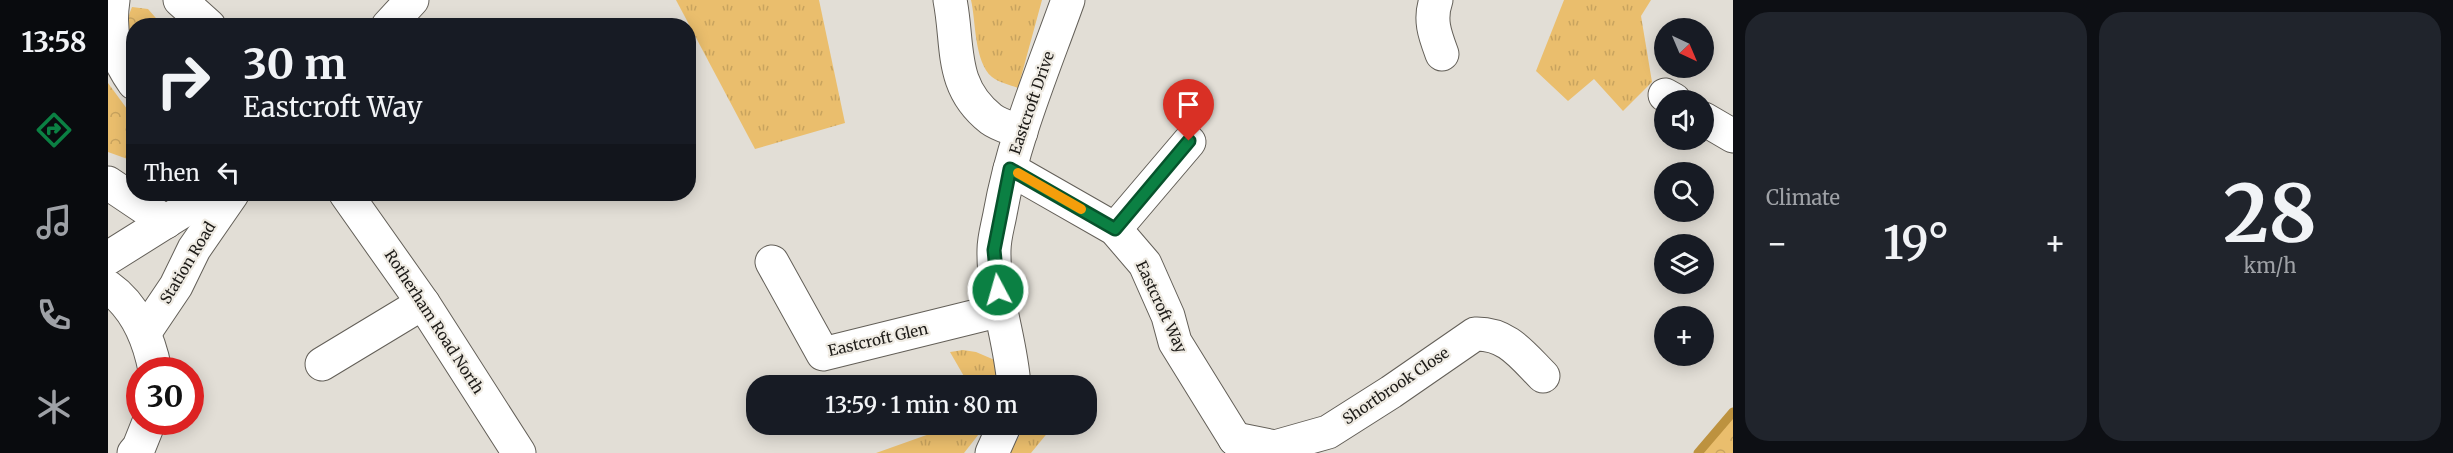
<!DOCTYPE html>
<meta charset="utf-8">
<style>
body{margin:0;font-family:Merriweather,serif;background:#20242c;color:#f1f3f6;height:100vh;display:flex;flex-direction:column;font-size:22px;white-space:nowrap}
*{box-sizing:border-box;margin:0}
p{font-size:20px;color:#9ea1a6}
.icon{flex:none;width:33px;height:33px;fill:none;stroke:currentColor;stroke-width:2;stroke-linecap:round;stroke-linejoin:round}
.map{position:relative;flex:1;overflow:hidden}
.sheet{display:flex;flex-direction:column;gap:12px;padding:12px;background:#0d0f14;width:720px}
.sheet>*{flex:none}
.guide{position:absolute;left:18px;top:18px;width:570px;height:183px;border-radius:24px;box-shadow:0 3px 15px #0003;background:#171b24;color:#f1f3f6;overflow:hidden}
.needle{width:39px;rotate:136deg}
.buttons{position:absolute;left:1546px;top:18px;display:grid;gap:12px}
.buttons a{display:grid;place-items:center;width:60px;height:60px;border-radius:50%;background:#171b24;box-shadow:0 3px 15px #0003;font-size:30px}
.speed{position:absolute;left:18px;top:357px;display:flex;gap:12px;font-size:30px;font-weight:700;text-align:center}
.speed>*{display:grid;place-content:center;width:78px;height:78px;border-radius:50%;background:#171b24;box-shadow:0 3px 15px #0003;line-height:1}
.speed .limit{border:9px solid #d22;background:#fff;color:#111}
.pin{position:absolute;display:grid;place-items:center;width:51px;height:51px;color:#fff;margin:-62px -26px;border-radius:50% 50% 50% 0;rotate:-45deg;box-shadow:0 0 6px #0007}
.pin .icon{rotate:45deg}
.me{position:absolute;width:66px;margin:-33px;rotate:354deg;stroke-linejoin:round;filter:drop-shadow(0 0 4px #0008)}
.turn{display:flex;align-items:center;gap:21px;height:126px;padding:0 18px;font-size:27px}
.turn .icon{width:78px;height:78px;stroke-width:2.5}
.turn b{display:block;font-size:42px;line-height:51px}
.then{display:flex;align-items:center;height:57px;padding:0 18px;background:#0003;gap:12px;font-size:22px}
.big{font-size:45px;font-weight:600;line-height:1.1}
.sheet .card{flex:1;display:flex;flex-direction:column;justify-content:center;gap:9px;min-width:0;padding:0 21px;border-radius:24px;background:#20242c}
.sheet .dial{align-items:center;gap:0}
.dial b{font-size:78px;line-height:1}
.heat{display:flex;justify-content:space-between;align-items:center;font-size:33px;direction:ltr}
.sheet .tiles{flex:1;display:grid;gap:12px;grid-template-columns:repeat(2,1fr)}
.trip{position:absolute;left:638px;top:375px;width:351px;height:60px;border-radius:24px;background:#171b24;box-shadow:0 3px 15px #0003;font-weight:600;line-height:60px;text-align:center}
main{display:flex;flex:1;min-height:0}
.dock{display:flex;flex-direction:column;width:108px;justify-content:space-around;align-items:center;background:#090b0e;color:#9ea1a6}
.dock .icon{width:42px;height:42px}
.dock .active{color:#0b8043}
.dock b{font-size:27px;color:#f1f3f6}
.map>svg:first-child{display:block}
.grass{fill:url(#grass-tufts)}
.forest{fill:url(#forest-crowns)}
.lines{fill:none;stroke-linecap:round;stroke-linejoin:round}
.stream{stroke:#bd923f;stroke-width:9}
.minor-casing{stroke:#635f58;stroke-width:35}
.major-casing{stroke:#635f58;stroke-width:35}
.minor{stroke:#fff;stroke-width:33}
.major{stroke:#fff;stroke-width:33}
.route-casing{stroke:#07532c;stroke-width:15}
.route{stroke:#0b8043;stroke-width:10}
.slow{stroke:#f59e0b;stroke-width:10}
.labels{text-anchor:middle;stroke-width:4.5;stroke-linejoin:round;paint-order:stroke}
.street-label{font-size:15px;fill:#1d1b18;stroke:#efebe3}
</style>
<main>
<nav class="dock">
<b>13:58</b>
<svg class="icon active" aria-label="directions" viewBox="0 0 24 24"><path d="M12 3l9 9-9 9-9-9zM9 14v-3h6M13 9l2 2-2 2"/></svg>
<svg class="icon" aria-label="music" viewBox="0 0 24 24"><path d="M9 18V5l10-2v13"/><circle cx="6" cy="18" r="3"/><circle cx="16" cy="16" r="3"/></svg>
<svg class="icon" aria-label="phone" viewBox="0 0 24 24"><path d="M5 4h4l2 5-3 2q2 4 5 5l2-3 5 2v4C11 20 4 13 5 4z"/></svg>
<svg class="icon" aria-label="climate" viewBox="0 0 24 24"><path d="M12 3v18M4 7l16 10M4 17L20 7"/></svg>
</nav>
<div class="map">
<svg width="1625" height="453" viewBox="0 0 1625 453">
<defs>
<pattern id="grass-tufts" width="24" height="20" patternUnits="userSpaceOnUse" patternTransform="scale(1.5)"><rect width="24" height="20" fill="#eabe6d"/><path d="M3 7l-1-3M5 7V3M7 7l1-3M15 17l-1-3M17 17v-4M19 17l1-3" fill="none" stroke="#c8a35e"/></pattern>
<pattern id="forest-crowns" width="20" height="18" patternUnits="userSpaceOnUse" patternTransform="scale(1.5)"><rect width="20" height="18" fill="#eabe6d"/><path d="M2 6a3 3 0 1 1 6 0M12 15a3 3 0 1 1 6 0" fill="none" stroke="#c8a35e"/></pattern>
</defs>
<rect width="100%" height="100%" fill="#e2ded6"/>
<g class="grass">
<polygon points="568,0 711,0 737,123 647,149"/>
<path d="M 863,0 L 934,0 L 910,88 C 902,85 890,82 884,77 C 866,62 868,21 863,0 Z"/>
<polygon points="1456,0 1543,0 1533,16 1544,82 1515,111 1486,79 1460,101 1428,71"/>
<polygon points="855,350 868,352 889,361 888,385 861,385 842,352"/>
<polygon points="839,425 878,425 856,453 768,453 827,432"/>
<polygon points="917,425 946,425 923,453 902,453"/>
</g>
<g class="forest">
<path d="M 24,7 L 40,9 L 54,25 L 26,26 L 25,47 C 18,34 18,20 24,7 Z"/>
<polygon points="0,83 25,117 25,161 0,152"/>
<polygon points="1625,412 1625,453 1590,453"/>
</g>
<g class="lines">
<polyline class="stream" points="1590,453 1625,412"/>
<defs>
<g id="minor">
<path d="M 5,0 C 0,33 7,56 26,83"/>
<polyline points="72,0 101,26"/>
<path d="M 842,0 C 851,46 841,86 883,119 C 891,125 903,128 913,132"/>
<path d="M 1328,0 C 1321,20 1327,35 1334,54"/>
<polyline points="1557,95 1566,100"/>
<polyline points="1596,119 1625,136"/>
<polyline points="902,169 1007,229 1037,264 1060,316 1067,342 1127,439"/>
<polyline points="238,194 315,303 411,453"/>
<polyline points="1007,229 1081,142"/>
<polyline points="664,262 715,354 893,310"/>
<polyline points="214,364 315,303"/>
<path d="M 906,386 C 903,340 885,296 886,250 C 886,238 890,225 892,214 C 905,140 935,70 960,0"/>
<path d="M 1127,439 L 1167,447 L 1220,432 L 1283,392 L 1367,334 C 1399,333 1414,355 1435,376"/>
<polyline points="884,453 897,424"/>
</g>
<g id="major">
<polyline points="280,26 304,0"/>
<polyline points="0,183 58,222"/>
<polyline points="0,258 102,194"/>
<path d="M 0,287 C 27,306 41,339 47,370"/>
<polyline points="37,332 68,286 86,249 124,194"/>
<polyline points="26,453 31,447 41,422"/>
</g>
</defs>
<use href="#minor" class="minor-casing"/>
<use href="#major" class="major-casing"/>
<use href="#minor" class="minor"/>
<use href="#major" class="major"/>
</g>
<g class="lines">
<defs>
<polyline id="route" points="890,290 886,250 902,169 1007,229 1081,141"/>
</defs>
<use href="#route" class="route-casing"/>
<use href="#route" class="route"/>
<polyline class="slow" points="910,173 973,209"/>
</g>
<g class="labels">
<g class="street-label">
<text transform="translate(924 103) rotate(-71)" y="5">Eastcroft Drive</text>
<text transform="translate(80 263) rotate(-59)" y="5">Station Road</text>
<text transform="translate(1053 307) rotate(65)" y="5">Eastcroft Way</text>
<text transform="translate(326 322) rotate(57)" y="5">Rotherham Road North</text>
<text transform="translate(770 340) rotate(-13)" y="5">Eastcroft Glen</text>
<text transform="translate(1288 386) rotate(-34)" y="5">Shortbrook Close</text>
</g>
</g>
</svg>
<div class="buttons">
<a><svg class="needle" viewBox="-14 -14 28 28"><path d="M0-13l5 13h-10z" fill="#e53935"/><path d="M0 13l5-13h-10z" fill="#9ea1a6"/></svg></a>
<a><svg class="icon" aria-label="sound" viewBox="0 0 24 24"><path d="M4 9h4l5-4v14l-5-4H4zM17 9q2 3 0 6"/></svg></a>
<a><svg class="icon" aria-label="search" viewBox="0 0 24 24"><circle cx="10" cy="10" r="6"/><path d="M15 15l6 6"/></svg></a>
<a><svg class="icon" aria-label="layers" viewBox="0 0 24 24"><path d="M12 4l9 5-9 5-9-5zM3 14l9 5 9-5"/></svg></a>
<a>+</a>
</div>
<div class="speed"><div class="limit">30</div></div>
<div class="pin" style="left:1081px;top:141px;background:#d93025"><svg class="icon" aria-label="arrive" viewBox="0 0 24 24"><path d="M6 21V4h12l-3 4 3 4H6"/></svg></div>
<svg class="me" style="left:890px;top:290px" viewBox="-20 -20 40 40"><circle r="17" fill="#0b8043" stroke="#fff" stroke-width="3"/><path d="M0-11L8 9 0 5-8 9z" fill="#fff"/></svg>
<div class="trip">13:59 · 1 min · 80 m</div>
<div class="guide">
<div class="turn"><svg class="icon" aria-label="right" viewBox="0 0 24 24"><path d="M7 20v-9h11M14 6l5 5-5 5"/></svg><div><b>30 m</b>Eastcroft Way</div></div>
<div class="then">Then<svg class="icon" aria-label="left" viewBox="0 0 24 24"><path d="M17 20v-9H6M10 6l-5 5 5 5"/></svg></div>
</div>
</div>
<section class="sheet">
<div class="tiles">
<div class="card"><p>Climate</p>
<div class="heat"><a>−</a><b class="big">19°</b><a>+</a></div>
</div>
<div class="card dial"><b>28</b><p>km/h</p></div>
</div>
</section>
</main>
